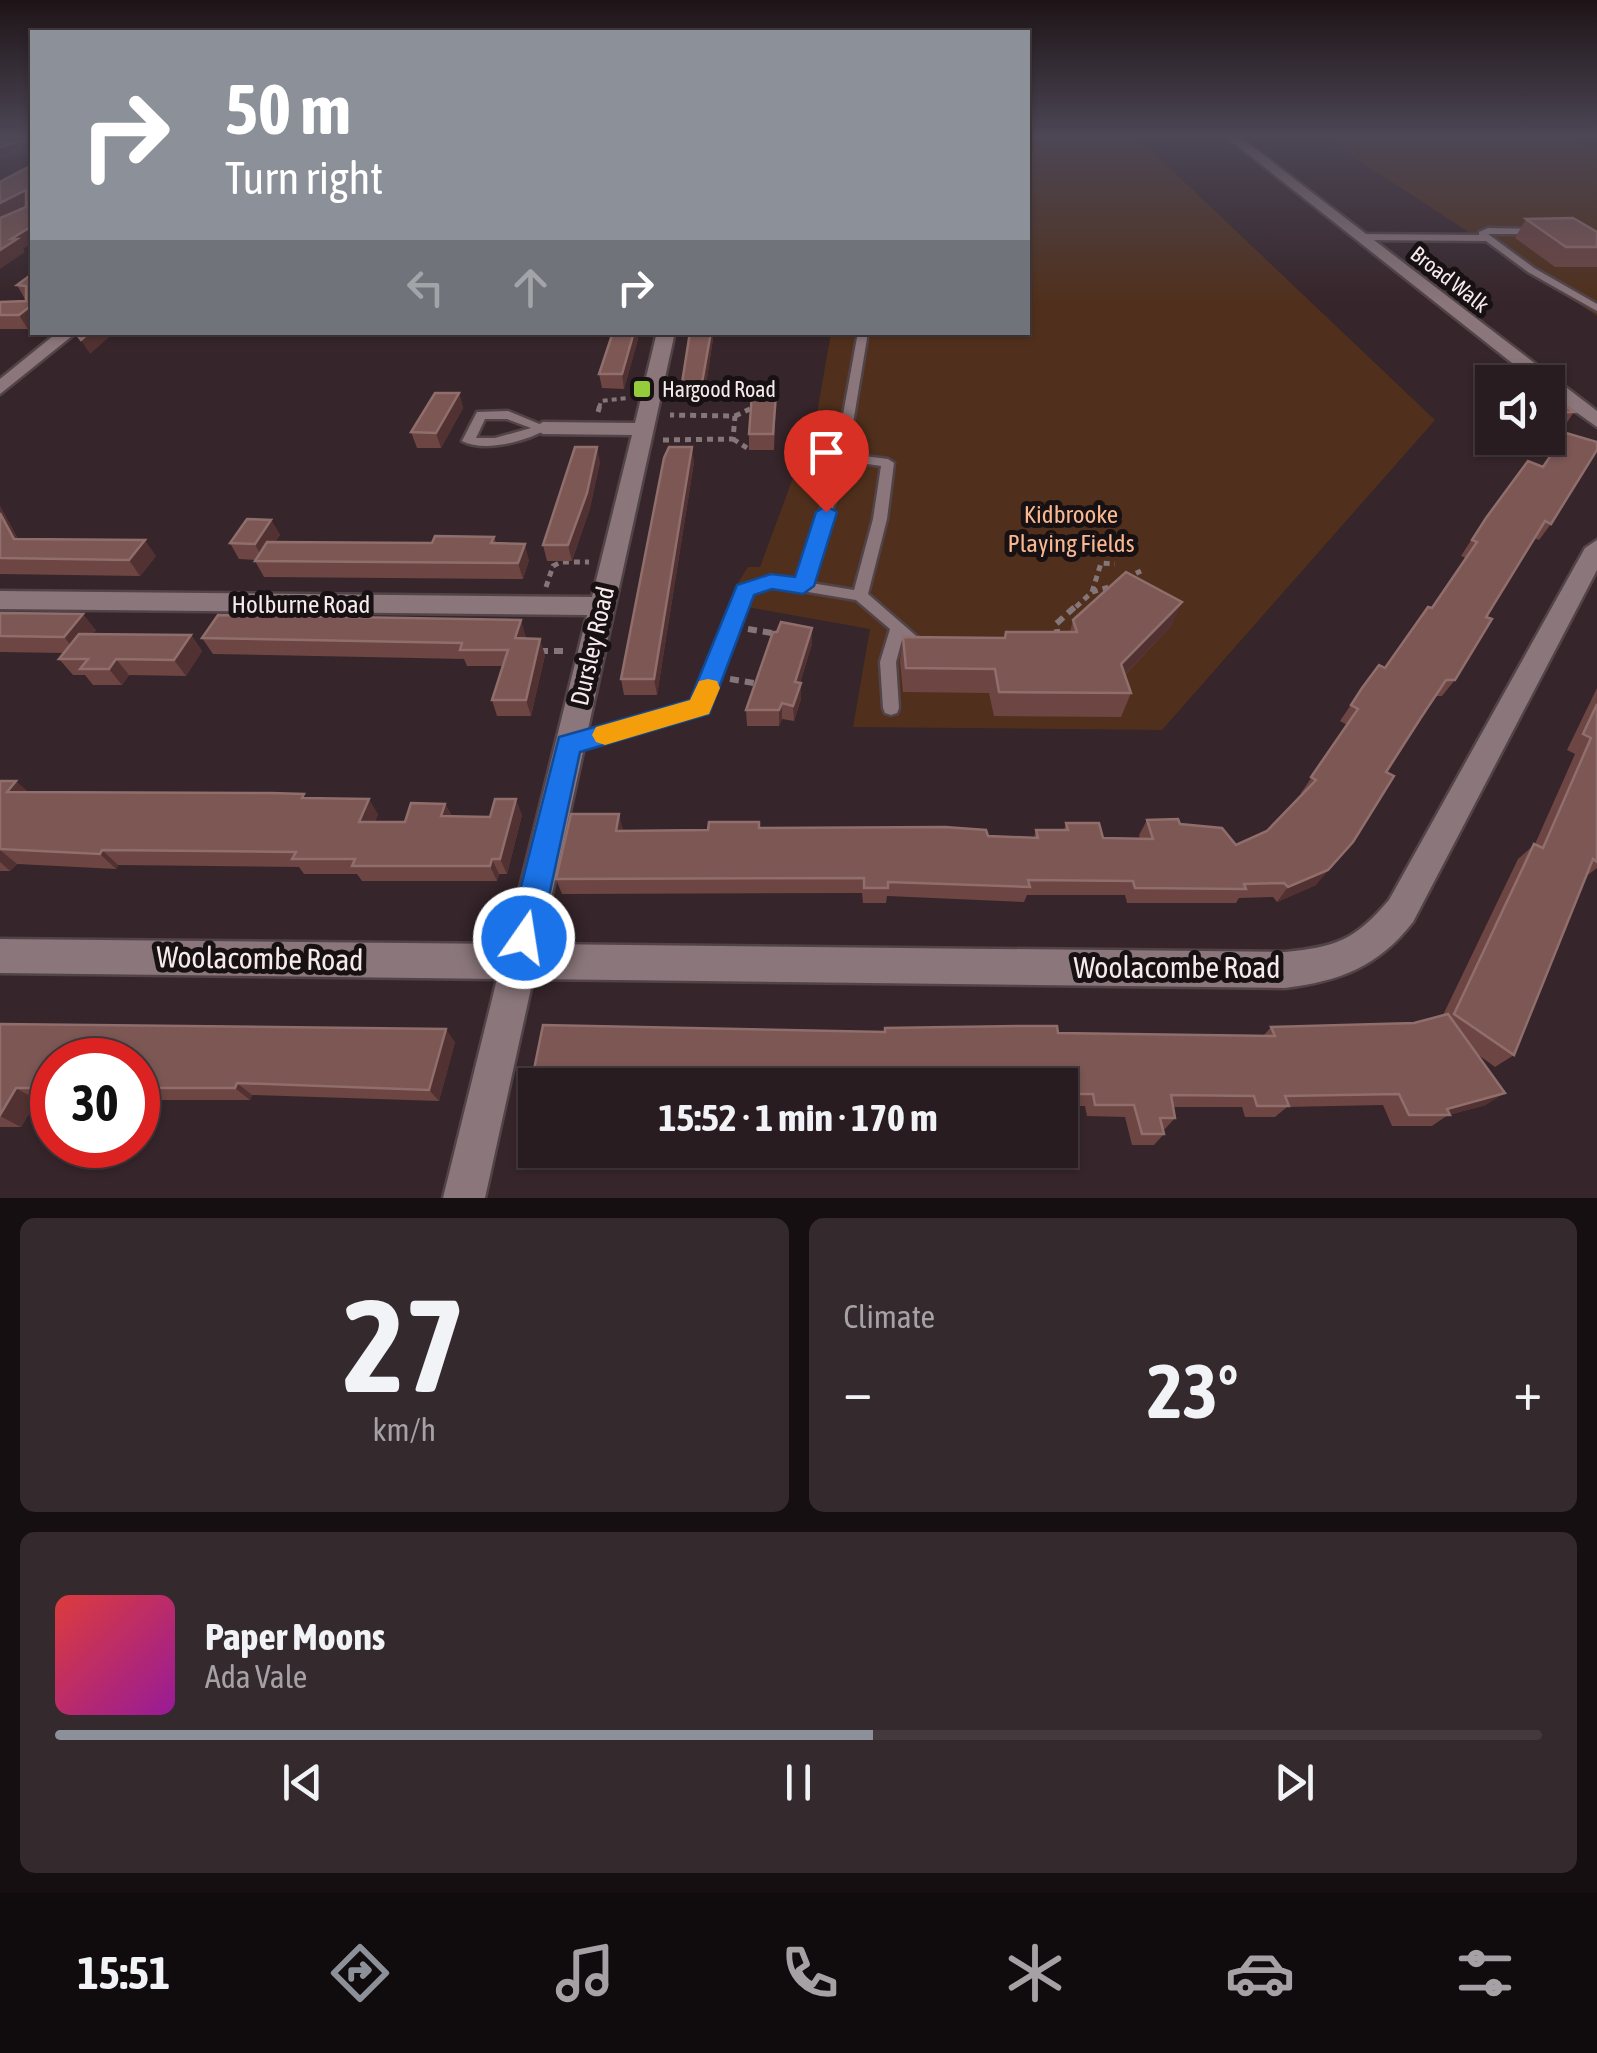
<!DOCTYPE html>
<meta charset="utf-8">
<style>
body{margin:0;font-family:"Asap Condensed",sans-serif;background:#34292d;color:#f1f3f6;height:100vh;display:flex;flex-direction:column;font-size:38px;white-space:nowrap}
*{box-sizing:border-box;margin:0}
p{font-size:32px;color:#a5a1a5}
.icon{flex:none;width:55px;height:55px;fill:none;stroke:currentColor;stroke-width:2;stroke-linecap:round;stroke-linejoin:round}
.map{position:relative;height:1198px;overflow:hidden}
.details{display:flex;flex-direction:column;gap:20px;padding:20px;background:#160f12;flex:1}
.details>*{flex:none}
.guide{position:absolute;left:30px;top:30px;width:1000px;height:305px;border-radius:0px;box-shadow:0 2px 8px #0004,0 0 0 2px #443a3e;background:#8c9099;color:#fff;overflow:hidden}
.controls{position:absolute;left:1475px;top:365px;display:grid;gap:20px}
.controls a{display:grid;place-items:center;width:90px;height:90px;border-radius:0px;background:#281c20;box-shadow:0 2px 8px #0004,0 0 0 2px #443a3e;font-size:50px}
.speed{position:absolute;left:30px;top:1038px;display:flex;gap:20px;font-size:50px;font-weight:700;text-align:center}
.speed>*{display:grid;place-content:center;width:130px;height:130px;border-radius:50%;background:#281c20;box-shadow:0 2px 8px #0004,0 0 0 2px #443a3e;line-height:1}
.speed .limit{border:15px solid #d22;background:#fff;color:#111}
.pin{position:absolute;display:grid;place-items:center;width:85px;height:85px;color:#fff;margin:-102px -42px;border-radius:50% 50% 50% 0;rotate:-45deg;box-shadow:0 0 10px #0007}
.pin .icon{rotate:45deg}
.me{position:absolute;width:110px;margin:-55px;rotate:13deg;stroke-linejoin:round;filter:drop-shadow(0 0 8px #0008)}
.turn{display:flex;align-items:center;gap:35px;height:210px;padding:0 30px;font-size:45px}
.turn .icon{width:130px;height:130px;stroke-width:2.5}
.turn b{display:block;font-size:70px;line-height:85px}
.lanes{display:flex;align-items:center;height:95px;padding:0 30px;background:#0003;justify-content:center;gap:50px;direction:ltr}
.lanes .off{opacity:.35}
.big{font-size:75px;font-weight:700;line-height:1.1}
.details .tile{flex:1;display:flex;flex-direction:column;justify-content:center;gap:15px;min-width:0;padding:0 35px;border-radius:15px;background:#34292d}
.details .dial{align-items:center;gap:0}
.dial b{font-size:130px;line-height:1}
.song{display:flex;align-items:center;gap:30px}
.cover{width:120px;height:120px;border-radius:15px;background:linear-gradient(135deg,hsl(0 70% 55%),hsl(300 70% 35%))}
.played{height:10px;border-radius:5px;background:linear-gradient(90deg,#8c9099 55%,#443a3e 55%)}
.keys{display:flex;justify-content:space-around;direction:ltr}
.heat{display:flex;justify-content:space-between;align-items:center;font-size:55px;direction:ltr}
.details .tiles{flex:1;display:grid;gap:20px;grid-template-columns:1fr 1fr}
.tile:last-child{grid-column:span 2}
.trip{position:absolute;left:518px;top:1068px;width:560px;height:100px;border-radius:0px;background:#281c20;box-shadow:0 2px 8px #0004,0 0 0 2px #443a3e;font-weight:700;line-height:100px;text-align:center}
.tab-bar{display:flex;height:160px;justify-content:space-around;align-items:center;background:#100b0d;color:#a5a1a5}
.tab-bar .icon{width:70px;height:70px}
.tab-bar .on{color:#8c9099}
.tab-bar b{font-size:45px;color:#f1f3f6}
.map>svg:first-child{display:block}
.green{fill:#50301c}
.lines{fill:none;stroke-linecap:round;stroke-linejoin:round}
.service-casing{stroke:#514347;stroke-width:5}
.minor-casing{stroke:#514347;stroke-width:5}
.tertiary-casing{stroke:#514347;stroke-width:5}
.path-far2{stroke:#85767a;stroke-width:4;stroke-dasharray:5 4;stroke-linecap:butt}
.path-far1{stroke:#85767a;stroke-width:5;stroke-dasharray:6 5;stroke-linecap:butt}
.path{stroke:#85767a;stroke-width:6;stroke-dasharray:9 6;stroke-linecap:butt}
.service{fill:#8a767b;fill-rule:evenodd}
.minor{fill:#8a767b;fill-rule:evenodd}
.tertiary{fill:#8a767b;fill-rule:evenodd}
.wall{fill:#6d4542}
.shaded-wall{fill:#513131}
.building{fill:#7c5754;stroke:#8f6e6c;stroke-width:2.5}
.route{fill:#1a73e8;stroke:#114b97;stroke-width:2.5}
.slow{fill:#f59e0b}
.poi-dot{fill:#95cc3b;stroke:#181113;stroke-width:4}
.labels{text-anchor:middle;stroke-width:10;stroke-linejoin:round;paint-order:stroke}
.far-street-label{font-size:22px;fill:#f6eaed;stroke:#181113}
.far-poi-label{font-size:22px;fill:#f6eaed;stroke:#181113;text-anchor:start}
.park-label{font-size:25px;fill:#f9b892;stroke:#181113}
.street-label{font-size:25px;fill:#f6eaed;stroke:#181113}
.near-street-label{font-size:30px;fill:#f6eaed;stroke:#181113}
</style>
<div class="map">
<svg width="1597" height="1198" viewBox="0 0 1597 1198">
<rect width="100%" height="100%" fill="#36252a"/>
<g class="green">
<polygon points="1028,135 1135,135 1435,420 1162,730 853,727 870,629 747,607 734,589 748,567 760,567 817,413 831,333 1028,332"/>
<polygon points="1320,135 1565,135 1597,150 1597,316"/>
</g>
<g class="lines">
<defs>
<g id="service">
<polygon points="1488,228 1538,229 1538,233 1535,234 1488,234 1534,268 1597,304 1597,311 1528,272 1486,241 1360,240 1356,237 1360,234 1479,235 1479,232"/>
<path d="M 858,332 L 868,332 L 848,454 L 888,459 L 894,463 L 887,519 L 868,594 L 930,648 L 928,652 L 922,654 L 902,640 L 896,662 L 899,708 L 897,713 L 891,715 L 885,713 L 883,708 L 880,662 L 890,629 L 856,600 L 772,586 L 751,593 L 706,712 L 569,751 L 563,749 L 560,744 L 563,739 L 693,702 L 740,586 L 771,576 L 797,580 L 832,475 ZM 847,461 L 881,466 L 873,519 L 854,590 L 811,583 Z"/>
<path d="M 508,411 L 549,428 C 528,441 485,453 462,441 L 477,412 ZM 485,419 L 507,419 L 531,428 L 495,438 L 476,438 Z"/>
</g>
<g id="minor">
<polygon points="58,332 77,332 0,394 0,379"/>
<path d="M 657,332 L 675,332 L 541,944 L 1285,952 C 1336,947 1355,940 1389,900 L 1585,548 L 1597,540 L 1597,570 L 1413,922 C 1378,967 1340,981 1285,988 L 533,979 L 485,1198 L 443,1198 L 497,979 L 0,973 L 0,939 L 506,944 L 587,615 L 0,609 L 0,591 L 592,597 L 632,435 L 543,434 L 533,428 L 543,422 L 635,423 Z"/>
</g>
<polygon id="tertiary" points="1224,135 1237,135 1597,411 1597,427 1548,392 1548,382 1536,382"/>
</defs>
<use href="#service" class="service-casing"/>
<use href="#minor" class="minor-casing"/>
<use href="#tertiary" class="tertiary-casing"/>
<polyline class="path-far2" points="599,408 601,401 628,398"/>
<g class="path-far1">
<polyline points="598,412 600,405"/>
<polyline points="735,416 750,409"/>
<polyline points="733,439 747,448"/>
<polyline points="663,440 733,439 735,416 670,415"/>
<polyline points="1126,578 1141,571"/>
<polyline points="546,587 553,566 561,562 589,562"/>
<polyline points="1092,592 1112,586"/>
<polyline points="1076,607 1092,592 1101,563 1115,564"/>
</g>
<g class="path">
<polyline points="748,629 777,634"/>
<polyline points="1058,638 1056,624 1078,604"/>
<polyline points="539,651 568,651"/>
<polyline points="730,679 759,684"/>
</g>
<use href="#service" class="service"/>
<use href="#minor" class="minor"/>
<use href="#tertiary" class="tertiary"/>
</g>
<g class="wall">
<polygon points="1526,219 1597,232 1597,267 1555,267 1515,238"/>
<polygon points="32,274 28,329 0,329 0,302 26,301 17,285"/>
<polygon points="390,332 445,332 443,335"/>
<polygon points="493,332 607,332 606,335 494,337"/>
<polygon points="613,332 637,332 638,339 624,389 602,388 599,374"/>
<polygon points="690,332 796,332 713,333 713,339 704,398 684,398 682,383"/>
<polygon points="1494,377 1534,382 1492,382 1492,398 1485,392"/>
<polygon points="459,393 463,408 441,448 417,448 411,432"/>
<polygon points="1548,393 1574,412 1564,427 1548,428"/>
<polygon points="776,394 774,450 749,450 749,434"/>
<polygon points="1528,461 1551,524 1539,540 1534,538 1486,617 1455,680 1442,696 1436,696 1316,885 1277,902 1273,897 1239,898 1236,903 1127,903 1125,895 1027,895 1024,902 887,896 886,903 863,903 862,893 562,894 556,879 619,814 622,831 759,828 1034,837 1036,830 1064,830 1066,823 1103,838 1140,839 1139,835 1147,820 1180,824 1236,845 1267,831 1302,794 1301,793 1347,725 1340,721 1362,688 1385,668 1432,608 1466,558 1461,556 1475,534"/>
<polygon points="600,462 590,508 572,561 547,561 543,545"/>
<polygon points="694,462 657,695 624,695 621,679"/>
<polygon points="0,506 18,539 156,556 140,576 0,574"/>
<polygon points="271,520 280,535 275,542 432,543 494,537 496,543 529,560 523,579 264,577 255,561 256,560 239,559 230,543"/>
<polygon points="0,613 96,630 92,634 191,635 202,651 186,676 129,675 122,685 93,685 85,675 73,675 59,659 64,653 0,652"/>
<polygon points="1073,620 1172,625 1125,675 1131,693 1121,717 994,716 989,693 903,692 900,661 903,637 1004,638 1070,632"/>
<polygon points="812,628 812,644 800,683 801,699 794,721 782,719 779,726 747,726 746,710 777,632"/>
<polygon points="526,637 526,638 545,655 531,716 497,716 492,700 503,666 467,666 464,659 213,654 202,638"/>
<polygon points="1597,688 1597,868 1585,877 1514,1055 1495,1067 1477,1054 1486,1105 1448,1115 1432,1126 1392,1126 1383,1105 1287,1107 1275,1117 1245,1117 1242,1107 1173,1107 1175,1118 1165,1129 1163,1129 1164,1134 1154,1145 1132,1145 1125,1117 1087,1116 1085,1106 1060,1106 1060,1085 535,1085 535,1116 527,1104 543,1025 884,1032 885,1028 1058,1033 1264,1035 1271,1027 1414,1023 1443,1015 1518,859 1535,844 1575,754 1567,750"/>
<polygon points="0,781 28,792 306,798 378,814 375,822 405,822 445,804 452,816 490,817 522,815 507,874 499,874 497,881 362,881 357,874 304,874 299,867 118,865 116,869 17,864 10,871 0,871"/>
<polygon points="0,1024 455,1042 439,1101 252,1095 250,1100 138,1100 138,1060 52,1060 52,1100 37,1100 21,1127 0,1127"/>
</g>
<g class="shaded-wall">
<polygon points="32,138 32,151 0,160 0,147"/>
<polygon points="26,190 32,202 0,219 0,203"/>
<polygon points="32,226 32,243 23,249 25,252 0,269 0,250 11,239"/>
<polygon points="32,305 32,326 28,329 19,315"/>
<polygon points="90,332 115,332 90,354 81,340"/>
<polygon points="634,332 637,332 638,339 624,389 622,374"/>
<polygon points="711,332 713,332 713,339 704,398 702,383"/>
<polygon points="459,393 463,408 441,448 436,433"/>
<polygon points="597,447 600,462 590,508 572,561 568,545"/>
<polygon points="692,447 694,462 657,695 654,679"/>
<polygon points="0,506 27,555 14,539 0,513"/>
<polygon points="271,520 280,535 263,560 255,544"/>
<polygon points="145,540 156,556 140,576 129,560"/>
<polygon points="525,544 529,560 523,579 518,563"/>
<polygon points="1182,602 1172,625 1112,688 1121,664"/>
<polygon points="83,614 96,630 77,653 64,637"/>
<polygon points="521,620 526,637 521,654 515,638"/>
<polygon points="812,628 812,644 795,698 795,682"/>
<polygon points="191,635 202,651 186,676 174,660"/>
<polygon points="540,639 545,655 531,716 526,700"/>
<polygon points="116,659 129,675 122,685 109,669"/>
<polygon points="801,683 801,699 794,721 793,706"/>
<polygon points="782,703 782,719 779,726 779,710"/>
<polygon points="16,781 33,796 7,792"/>
<polygon points="369,799 378,814 369,837 359,822"/>
<polygon points="516,799 522,815 507,874 500,859"/>
<polygon points="445,804 453,819 441,816"/>
<polygon points="619,814 623,829 620,846 616,831"/>
<polygon points="0,850 17,864 10,871 0,862"/>
<polygon points="102,850 118,865 116,869 100,854"/>
<polygon points="1340,857 1316,885 1277,902 1288,887"/>
<polygon points="492,859 499,874 497,881 490,866"/>
<polygon points="446,1029 455,1042 439,1101 429,1090"/>
<polygon points="237,1083 252,1095 250,1100 235,1088"/>
<polygon points="16,1088 37,1100 21,1127 0,1116"/>
<polygon points="1505,1093 1486,1105 1448,1115 1447,1109"/>
</g>
<g class="building">
<polygon points="12,135 32,135 32,138 0,147 0,139"/>
<polygon points="32,165 32,226 11,239 17,239 0,250 0,218 26,207 26,190 0,203 0,182"/>
<polygon points="1573,218 1597,232 1597,247 1566,247 1526,219"/>
<polygon points="32,274 32,305 19,315 0,315 0,302 26,301 26,286 17,285"/>
<polygon points="75,332 90,332 81,340"/>
<polygon points="613,332 634,332 622,374 599,374"/>
<polygon points="690,332 711,332 702,383 682,383"/>
<polygon points="1525,376 1534,382 1501,382 1494,377"/>
<polygon points="435,393 459,393 436,433 411,432"/>
<polygon points="1548,393 1574,412 1548,413"/>
<polygon points="752,394 776,394 773,434 749,434"/>
<polygon points="1566,433 1597,442 1597,450 1551,524 1545,521 1486,617 1492,619 1455,680 1446,680 1420,719 1386,772 1394,776 1353,842 1328,870 1288,887 1284,883 1244,884 1246,889 1135,888 1133,881 1028,880 1030,887 888,882 888,888 864,888 864,878 556,879 571,814 619,814 616,831 708,830 709,822 759,822 759,828 945,827 986,830 988,836 1038,838 1036,830 1068,830 1066,823 1099,823 1103,838 1153,839 1147,820 1178,819 1180,824 1222,828 1236,845 1267,831 1316,780 1311,777 1358,709 1351,705 1362,688 1379,665 1385,668 1428,607 1432,608 1477,542 1472,540 1486,518 1528,461 1543,467"/>
<polygon points="575,447 597,447 587,493 568,545 543,545"/>
<polygon points="669,447 692,447 654,679 621,679 664,458"/>
<polygon points="0,513 14,539 145,540 129,560 0,558"/>
<polygon points="247,519 271,520 255,544 230,543"/>
<polygon points="435,536 494,537 491,543 525,544 518,563 255,561 267,542 432,543"/>
<polygon points="1126,572 1182,602 1121,664 1131,693 999,692 995,669 906,668 903,637 1005,638 1006,632 1077,632 1073,620"/>
<polygon points="0,613 83,614 64,637 0,636"/>
<polygon points="218,615 521,620 515,638 540,639 526,700 492,700 508,650 460,650 462,643 202,638"/>
<polygon points="781,622 812,628 795,682 801,683 793,706 782,703 779,710 746,710 773,632 777,632"/>
<polygon points="79,634 191,635 174,660 116,659 109,669 80,669 88,659 59,659"/>
<polygon points="1597,704 1597,862 1593,859 1514,1055 1454,1014 1534,844 1543,848 1591,738 1583,734"/>
<polygon points="0,781 16,781 7,792 271,793 304,794 302,798 369,799 359,822 405,822 411,803 445,804 441,816 490,817 495,799 516,799 500,859 492,859 490,866 352,866 355,859 292,859 296,852 102,850 100,854 0,849"/>
<polygon points="1448,1014 1505,1093 1447,1109 1450,1115 1409,1115 1399,1094 1285,1096 1289,1106 1257,1106 1254,1096 1171,1095 1175,1118 1160,1118 1164,1134 1142,1134 1134,1105 1095,1105 1093,1094 1060,1094 1060,1085 535,1085 535,1104 527,1104 543,1025 885,1032 885,1028 1019,1026 1057,1026 1058,1033 1275,1036 1271,1027 1414,1023"/>
<polygon points="0,1024 446,1029 429,1090 237,1083 235,1088 138,1088 138,1060 52,1060 52,1088 16,1088 0,1115"/>
</g>
<linearGradient id="sky" x2="0" y2="1"><stop stop-color="#1e1417"/><stop offset="0.45" stop-color="#4c4655"/><stop offset="1" stop-color="#4c4655" stop-opacity="0"/></linearGradient>
<rect width="1597" height="303" fill="url(#sky)"/>
<polygon class="route" points="826,506 837,512 814,586 803,594 772,589 754,595 709,714 580,752 540,938 535,949 524,954 513,949 508,938 559,737 690,700 737,585 771,574 795,577 816,512"/>
<polygon class="slow" points="708,679 717,681 720,688 709,714 605,745 596,742 592,735 596,727 690,700 699,681"/>
<rect class="poi-dot" x="632" y="379" width="20" height="20" rx="5"/>
<g class="labels">
<g class="far-street-label">
<text transform="translate(1450 279) rotate(38)" y="8">Broad Walk</text>
</g>
<g class="far-poi-label">
<text x="662" y="397">Hargood Road</text>
</g>
<g class="park-label">
<text x="1071" y="523">Kidbrooke<tspan x="1071" dy="29">Playing Fields</tspan></text>
</g>
<g class="street-label">
<text x="301" y="613">Holburne Road</text>
<text transform="translate(592 646) rotate(-77)" y="9">Dursley Road</text>
</g>
<g class="near-street-label">
<text transform="translate(260 959) rotate(1)" y="10">Woolacombe Road</text>
<text x="1177" y="978">Woolacombe Road</text>
</g>
</g>
</svg>
<div class="controls">
<a><svg class="icon" aria-label="sound" viewBox="0 0 24 24"><path d="M4 9h4l5-4v14l-5-4H4zM17 9q2 3 0 6"/></svg></a>
</div>
<div class="speed"><div class="limit">30</div></div>
<div class="pin" style="left:826px;top:512px;background:#d93025"><svg class="icon" aria-label="arrive" viewBox="0 0 24 24"><path d="M6 21V4h12l-3 4 3 4H6"/></svg></div>
<svg class="me" style="left:524px;top:938px" viewBox="-20 -20 40 40"><circle r="17" fill="#1a73e8" stroke="#fff" stroke-width="3"/><path d="M0-11L8 9 0 5-8 9z" fill="#fff"/></svg>
<div class="trip">15:52 · 1 min · 170 m</div>
<div class="guide">
<div class="turn"><svg class="icon" aria-label="right" viewBox="0 0 24 24"><path d="M7 20v-9h11M14 6l5 5-5 5"/></svg><div><b>50 m</b>Turn right</div></div>
<div class="lanes"><svg class="icon off" aria-label="left" viewBox="0 0 24 24"><path d="M17 20v-9H6M10 6l-5 5 5 5"/></svg><svg class="icon off" aria-label="ahead" viewBox="0 0 24 24"><path d="M12 20V5M6 11l6-6 6 6"/></svg><svg class="icon" aria-label="right" viewBox="0 0 24 24"><path d="M7 20v-9h11M14 6l5 5-5 5"/></svg></div>
</div>
</div>
<section class="details">
<div class="tiles">
<div class="tile dial"><b>27</b><p>km/h</p></div>
<div class="tile"><p>Climate</p>
<div class="heat"><a>−</a><b class="big">23°</b><a>+</a></div>
</div>
<div class="tile">
<div class="song"><i class="cover"></i><div><b>Paper Moons</b><p>Ada Vale</p></div></div>
<div class="played"></div>
<div class="keys"><svg class="icon" aria-label="previous" viewBox="0 0 24 24"><path d="M18 5L8 12l10 7zM5 5v14"/></svg><svg class="icon" aria-label="pause" viewBox="0 0 24 24"><path d="M8 5v14M16 5v14"/></svg><svg class="icon" aria-label="next" viewBox="0 0 24 24"><path d="M6 5l10 7-10 7zM19 5v14"/></svg></div>
</div>
</div>
</section>
<nav class="tab-bar">
<b>15:51</b>
<svg class="icon on" aria-label="directions" viewBox="0 0 24 24"><path d="M12 3l9 9-9 9-9-9zM9 14v-3h6M13 9l2 2-2 2"/></svg>
<svg class="icon" aria-label="music" viewBox="0 0 24 24"><path d="M9 18V5l10-2v13"/><circle cx="6" cy="18" r="3"/><circle cx="16" cy="16" r="3"/></svg>
<svg class="icon" aria-label="phone" viewBox="0 0 24 24"><path d="M5 4h4l2 5-3 2q2 4 5 5l2-3 5 2v4C11 20 4 13 5 4z"/></svg>
<svg class="icon" aria-label="climate" viewBox="0 0 24 24"><path d="M12 3v18M4 7l16 10M4 17L20 7"/></svg>
<svg class="icon" aria-label="car" viewBox="0 0 24 24"><path d="M5 17H2v-5l4-1 3-4h7l3 4 3 1v5h-3M9 17h6M6 11h13"/><circle cx="7" cy="17" r="2"/><circle cx="17" cy="17" r="2"/></svg>
<svg class="icon" aria-label="filters" viewBox="0 0 24 24"><path d="M4 7h16M4 17h16"/><circle cx="9" cy="7" r="2"/><circle cx="15" cy="17" r="2"/></svg>
</nav>
